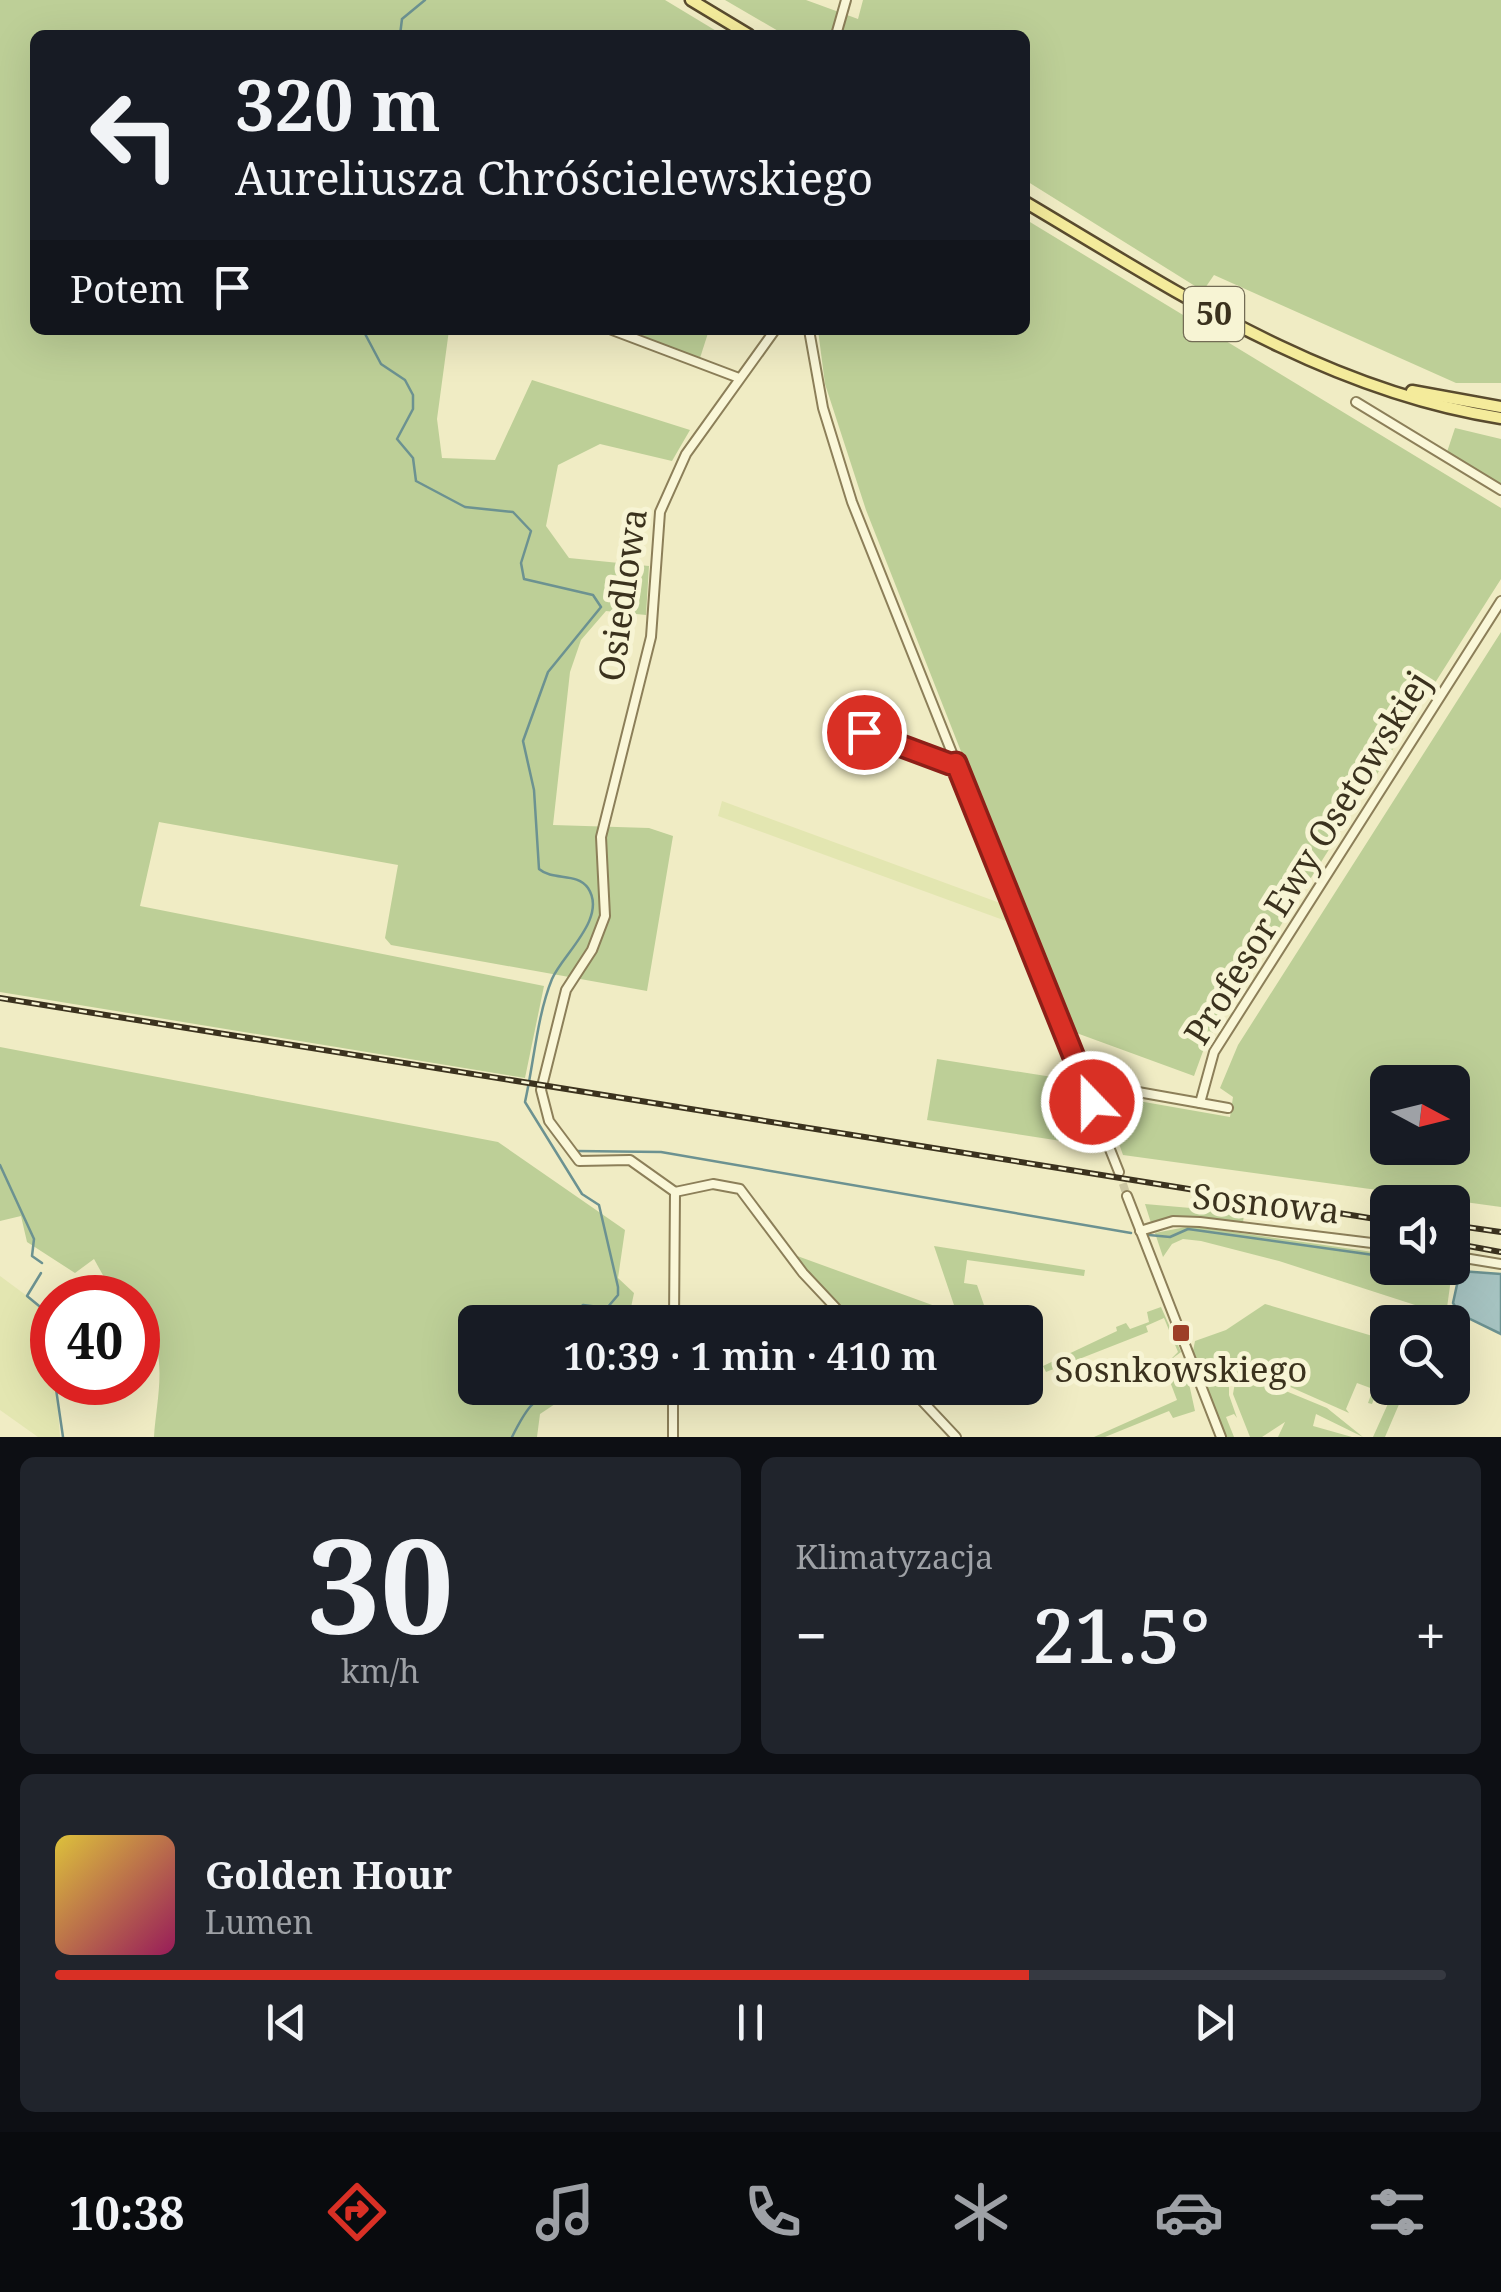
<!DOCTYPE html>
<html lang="pl">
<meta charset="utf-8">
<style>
body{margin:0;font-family:"Noto Serif",serif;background:#20242c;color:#f1f3f6;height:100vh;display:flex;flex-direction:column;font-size:38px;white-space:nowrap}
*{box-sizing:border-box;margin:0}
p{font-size:32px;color:#9ea1a6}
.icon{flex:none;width:55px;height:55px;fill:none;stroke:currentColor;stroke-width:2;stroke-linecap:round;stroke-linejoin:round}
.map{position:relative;height:1437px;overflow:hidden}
.details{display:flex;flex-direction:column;gap:20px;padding:20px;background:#0d0f14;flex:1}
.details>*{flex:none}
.hud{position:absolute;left:30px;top:30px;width:1000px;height:305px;border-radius:15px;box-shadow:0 10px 40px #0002;background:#171b24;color:#f1f3f6;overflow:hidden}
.needle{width:65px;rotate:97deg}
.fabs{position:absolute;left:1370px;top:1065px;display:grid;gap:20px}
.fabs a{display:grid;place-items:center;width:100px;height:100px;border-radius:15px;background:#171b24;box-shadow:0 10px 40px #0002;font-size:50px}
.speed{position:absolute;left:30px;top:1275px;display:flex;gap:20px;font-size:50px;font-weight:700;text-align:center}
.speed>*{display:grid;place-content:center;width:130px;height:130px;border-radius:50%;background:#171b24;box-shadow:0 10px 40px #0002;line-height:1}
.speed .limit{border:15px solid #d22;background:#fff;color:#111}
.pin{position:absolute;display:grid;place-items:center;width:85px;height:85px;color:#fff;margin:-42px;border:5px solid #fff;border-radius:50%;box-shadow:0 2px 10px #0007}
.me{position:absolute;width:110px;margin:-55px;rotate:338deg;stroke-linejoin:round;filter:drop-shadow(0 0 8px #0008)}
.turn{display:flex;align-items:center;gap:35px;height:210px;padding:0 40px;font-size:45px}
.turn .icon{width:130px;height:130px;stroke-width:2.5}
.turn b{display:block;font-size:70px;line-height:85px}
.then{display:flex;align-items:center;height:95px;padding:0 40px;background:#0003;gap:20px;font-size:38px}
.big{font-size:75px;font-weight:600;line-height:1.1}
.details .widget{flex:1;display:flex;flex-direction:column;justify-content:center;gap:15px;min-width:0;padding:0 35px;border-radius:15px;background:#20242c}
.details .dial{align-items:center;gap:0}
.dial b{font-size:130px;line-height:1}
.song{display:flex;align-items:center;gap:30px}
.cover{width:120px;height:120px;border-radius:15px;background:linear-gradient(135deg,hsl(50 70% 55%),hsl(330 70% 35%))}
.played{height:10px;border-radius:5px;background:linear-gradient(90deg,#d93025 70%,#363941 70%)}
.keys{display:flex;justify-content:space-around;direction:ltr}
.heat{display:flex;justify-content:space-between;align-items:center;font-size:55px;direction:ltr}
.details .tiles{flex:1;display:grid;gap:20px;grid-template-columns:1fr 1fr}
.widget:last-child{grid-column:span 2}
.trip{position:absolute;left:458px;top:1305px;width:585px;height:100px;border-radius:15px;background:#171b24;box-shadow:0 10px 40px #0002;font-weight:600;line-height:100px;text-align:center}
.tab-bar{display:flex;height:160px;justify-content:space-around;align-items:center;background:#090b0e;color:#9ea1a6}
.tab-bar .icon{width:70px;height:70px}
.tab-bar .on{color:#d93025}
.tab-bar b{font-size:45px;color:#f1f3f6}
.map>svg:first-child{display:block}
.farmland{fill:#e3e6b1}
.green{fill:#bdcf97;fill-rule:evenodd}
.water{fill:#a6c3c1;stroke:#6c9291;stroke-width:2.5}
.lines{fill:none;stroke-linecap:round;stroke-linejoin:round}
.stream{stroke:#6c9291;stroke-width:2.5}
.minor-tunnel{stroke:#ccc7a3;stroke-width:8;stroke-dasharray:8 4;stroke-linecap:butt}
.minor-casing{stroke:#8c7f59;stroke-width:12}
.major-casing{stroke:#594b2e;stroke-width:15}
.minor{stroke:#faf7d8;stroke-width:8}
.major{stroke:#f4eb9b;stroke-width:10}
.rail-casing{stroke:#3b321e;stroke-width:6}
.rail{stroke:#f7f4d4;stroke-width:2.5;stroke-dasharray:8;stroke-linecap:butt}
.route-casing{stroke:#8d1f18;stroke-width:25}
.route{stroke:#d93025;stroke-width:18}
.poi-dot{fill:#9d3f27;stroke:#f7f4d4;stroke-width:4}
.labels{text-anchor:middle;stroke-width:10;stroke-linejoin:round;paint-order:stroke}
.shield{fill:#f7f4d4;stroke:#736c55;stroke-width:2.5}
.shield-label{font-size:32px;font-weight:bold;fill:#3b321e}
.street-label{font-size:35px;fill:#3b321e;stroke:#f7f4d4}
.poi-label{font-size:35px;fill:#3b321e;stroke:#f7f4d4}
</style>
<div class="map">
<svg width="1501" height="1437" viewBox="0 0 1501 1437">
<rect width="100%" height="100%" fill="#f0ecc4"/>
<g class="farmland">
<polygon points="722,801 1000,903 1006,921 718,816"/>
<polygon points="0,1276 50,1313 60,1437 38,1437 0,1410"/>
</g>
<g class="green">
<polygon points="0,0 665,0 723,35 35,35 35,330 449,330 437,419 442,458 495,460 532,380 690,430 672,461 600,444 558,465 546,526 569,558 649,566 646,615 606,611 581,640 570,672 553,825 649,828 673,836 647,991 391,945 385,938 398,865 159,822 140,906 544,986 525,1078 0,992"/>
<polygon points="725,0 806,0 858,19 863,0 1501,0 1501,383 1456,383 1214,275 1203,291 1025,180 1025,35 785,35"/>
<polygon points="1025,219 1501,508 1501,579 1206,1043 1194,1076 1071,1031 866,510 825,384 818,330 864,334 866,330 1025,330"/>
<polygon points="626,330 709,330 700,358"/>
<polygon points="1455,428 1501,439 1501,485 1447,452"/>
<path d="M 1501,632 L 1501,1207 L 1123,1155 L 1104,1101 L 1110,1096 L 1230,1117 L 1233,1097 L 1220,1088 L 1238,1045 ZM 1388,1082 L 1452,1082 L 1452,1148 L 1388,1148 Z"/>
<path d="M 0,1047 L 498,1142 L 625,1230 L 618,1278 L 634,1293 L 628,1322 L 579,1315 L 574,1322 L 475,1322 L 475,1388 L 579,1388 L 540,1414 L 537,1437 L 154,1437 C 156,1400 172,1344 138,1319 L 138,1298 L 115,1297 L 94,1259 L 75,1273 L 27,1242 L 21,1216 L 0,1221 Z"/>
<polygon points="937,1059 1065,1079 1090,1127 1087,1145 927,1120"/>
<polygon points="1205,1198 1245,1204 1243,1223 1173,1218 1151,1223 1145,1204 1202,1209"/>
<polygon points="1191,1226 1387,1254 1388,1268 1452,1268 1453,1264 1446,1315 1279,1261 1201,1241 1183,1239 1172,1244 1163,1257 1155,1233"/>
<polygon points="934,1246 1085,1270 1084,1276 967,1260 964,1283 977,1285 985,1308 993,1315 992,1322 853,1322 789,1253 957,1314"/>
<polygon points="1265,1304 1376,1337 1387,1345 1388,1388 1406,1388 1385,1437 1373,1437 1391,1397 1377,1391 1372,1404 1368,1403 1373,1389 1357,1383 1346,1409 1349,1413 1236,1363 1199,1369 1193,1351 1195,1341 1226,1330"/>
<polygon points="1161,1307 1181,1352 1169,1361 1178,1352 1164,1318 1146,1326 1148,1332 1046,1372 1043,1366 1117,1331 1116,1327 1126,1323 1130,1329 1149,1322 1147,1312"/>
<polygon points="1184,1361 1195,1411 1173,1418 1169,1411 1105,1437 1094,1437 1177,1400 1169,1379 1160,1380 1177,1373 1177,1363"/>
<polygon points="1229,1371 1229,1395 1237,1418 1234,1414 1226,1417 1234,1437 1226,1437 1203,1379"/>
<polygon points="1237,1371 1327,1408 1363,1437 1316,1414 1313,1426 1352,1437 1278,1437 1285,1422 1262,1437 1250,1437 1233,1394"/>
</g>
<polygon class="water" points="1460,1271 1501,1274 1501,1334 1460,1314 1453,1303"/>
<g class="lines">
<g class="stream">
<polyline points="400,35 402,19 425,0"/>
<path d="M 363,330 L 381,364 L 405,380 L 413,395 L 413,409 L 397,439 L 413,458 L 416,481 L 465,507 L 513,512 L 531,531 L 521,563 L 524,579 L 593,595 L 601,607 L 548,672 L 523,741 L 534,790 L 539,869 C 553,881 577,872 588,888 C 608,918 562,955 552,979 C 537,1016 534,1062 525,1102 L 582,1194 L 599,1205 L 618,1287 L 618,1295 L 607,1308 L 583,1305 L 563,1322"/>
<polyline points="576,1151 661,1152 1131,1233"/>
<polyline points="0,1165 34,1239 32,1256 42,1263"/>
<polyline points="1149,1235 1170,1237 1188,1229 1388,1257"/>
<polyline points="1452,1267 1460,1271"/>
<polyline points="41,1273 27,1296 50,1315 52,1354"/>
<polyline points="55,1382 63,1437"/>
<path d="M 512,1437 C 525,1411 533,1396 562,1388"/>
</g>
<polyline class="minor-tunnel" points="1119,1172 1127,1196"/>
<defs>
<g id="minor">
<polyline points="836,35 846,0"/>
<polyline points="612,330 739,378"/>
<polyline points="809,330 823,408 852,502 1119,1172"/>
<polyline points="1356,402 1501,490"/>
<polyline points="836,722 949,765 957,763"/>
<polyline points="1088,1090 1104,1086 1200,1103 1214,1052 1501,601"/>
<polyline points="1200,1103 1228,1108"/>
<polyline points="675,1192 713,1184 740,1189 803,1273 849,1322"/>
<polyline points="1127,1196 1221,1437"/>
<polyline points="1140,1231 1173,1221 1200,1222 1388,1245"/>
<polyline points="1452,1256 1501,1264"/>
<polyline points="674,1322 675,1192 630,1160 579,1161 549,1121 541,1090 566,990 592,950 605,916 601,837 651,637 660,512 686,454 775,330"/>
<polyline points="910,1388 956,1437"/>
<polyline points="673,1437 673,1388"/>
</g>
<g id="major">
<polyline points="691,0 749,35"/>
<path d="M 1025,202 C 1175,291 1325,391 1501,418"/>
<polyline points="1412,391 1501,407"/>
</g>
</defs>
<use href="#minor" class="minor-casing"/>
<use href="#major" class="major-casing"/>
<use href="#minor" class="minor"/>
<use href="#major" class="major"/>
<defs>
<g id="rail">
<polyline points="0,998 1388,1221"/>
<polyline points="1452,1225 1501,1232"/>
<polyline points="1452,1243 1501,1252"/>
</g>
</defs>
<use href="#rail" class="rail-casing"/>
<use href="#rail" class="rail"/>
</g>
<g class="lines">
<defs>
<polyline id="route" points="864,732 950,764 956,763 1092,1102"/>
</defs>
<use href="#route" class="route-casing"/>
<use href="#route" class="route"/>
</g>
<rect class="poi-dot" x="1171" y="1323" width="20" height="20" rx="5"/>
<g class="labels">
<rect class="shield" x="1184" y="287" width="60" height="54" rx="8"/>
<g class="shield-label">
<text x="1214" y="325">50</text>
</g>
<g class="street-label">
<text transform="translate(623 595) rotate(-82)" y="12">Osiedlowa</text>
<text transform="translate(1308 858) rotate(-58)" y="12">Profesor Ewy Osetowskiej</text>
<text transform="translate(1266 1204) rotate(6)" y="12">Sosnowa</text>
</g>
<g class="poi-label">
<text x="1181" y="1382">Sosnkowskiego</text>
</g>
</g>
</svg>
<div class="fabs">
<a><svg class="needle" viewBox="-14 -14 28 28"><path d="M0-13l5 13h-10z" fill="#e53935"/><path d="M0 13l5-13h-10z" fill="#9ea1a6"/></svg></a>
<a><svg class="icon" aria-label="sound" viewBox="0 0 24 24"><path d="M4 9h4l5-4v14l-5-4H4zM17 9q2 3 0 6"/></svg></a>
<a><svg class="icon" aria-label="search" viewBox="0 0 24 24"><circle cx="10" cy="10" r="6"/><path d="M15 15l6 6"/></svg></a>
</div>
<div class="speed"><div class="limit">40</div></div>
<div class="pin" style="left:864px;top:732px;background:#d93025"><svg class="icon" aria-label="arrive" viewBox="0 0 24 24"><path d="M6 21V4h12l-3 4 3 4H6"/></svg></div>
<svg class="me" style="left:1092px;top:1102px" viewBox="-20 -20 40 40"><circle r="17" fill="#d93025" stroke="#fff" stroke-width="3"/><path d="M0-11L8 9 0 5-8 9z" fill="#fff"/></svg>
<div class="trip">10:39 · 1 min · 410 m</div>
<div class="hud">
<div class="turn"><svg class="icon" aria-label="left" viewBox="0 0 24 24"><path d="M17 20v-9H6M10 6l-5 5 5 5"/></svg><div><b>320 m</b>Aureliusza Chróścielewskiego</div></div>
<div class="then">Potem<svg class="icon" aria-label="arrive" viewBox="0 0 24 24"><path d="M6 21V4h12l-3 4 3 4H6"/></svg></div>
</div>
</div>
<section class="details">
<div class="tiles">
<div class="widget dial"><b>30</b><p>km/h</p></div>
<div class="widget"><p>Klimatyzacja</p>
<div class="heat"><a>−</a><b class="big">21.5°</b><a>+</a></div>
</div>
<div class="widget">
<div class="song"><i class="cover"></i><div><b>Golden Hour</b><p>Lumen</p></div></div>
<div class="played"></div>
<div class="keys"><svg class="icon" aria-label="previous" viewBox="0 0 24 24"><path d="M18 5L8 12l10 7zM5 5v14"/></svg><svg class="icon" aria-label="pause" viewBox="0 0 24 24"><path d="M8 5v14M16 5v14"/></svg><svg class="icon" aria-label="next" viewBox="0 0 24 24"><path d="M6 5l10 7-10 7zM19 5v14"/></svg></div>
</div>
</div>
</section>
<nav class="tab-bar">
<b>10:38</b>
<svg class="icon on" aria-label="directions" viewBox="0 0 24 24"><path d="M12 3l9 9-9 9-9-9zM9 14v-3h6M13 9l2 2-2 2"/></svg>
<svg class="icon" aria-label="music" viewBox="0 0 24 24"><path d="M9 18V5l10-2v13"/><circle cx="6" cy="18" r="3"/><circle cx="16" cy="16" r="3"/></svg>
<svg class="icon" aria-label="phone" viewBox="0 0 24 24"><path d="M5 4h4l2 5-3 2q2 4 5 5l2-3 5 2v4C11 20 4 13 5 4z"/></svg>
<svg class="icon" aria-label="climate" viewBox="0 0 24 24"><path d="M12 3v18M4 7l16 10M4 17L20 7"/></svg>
<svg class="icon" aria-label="car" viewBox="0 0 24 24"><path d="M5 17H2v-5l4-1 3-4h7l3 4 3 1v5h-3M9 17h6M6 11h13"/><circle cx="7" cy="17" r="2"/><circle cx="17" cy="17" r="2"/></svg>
<svg class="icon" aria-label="filters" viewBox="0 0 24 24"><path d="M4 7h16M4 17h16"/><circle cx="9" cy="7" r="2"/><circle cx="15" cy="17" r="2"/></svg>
</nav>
